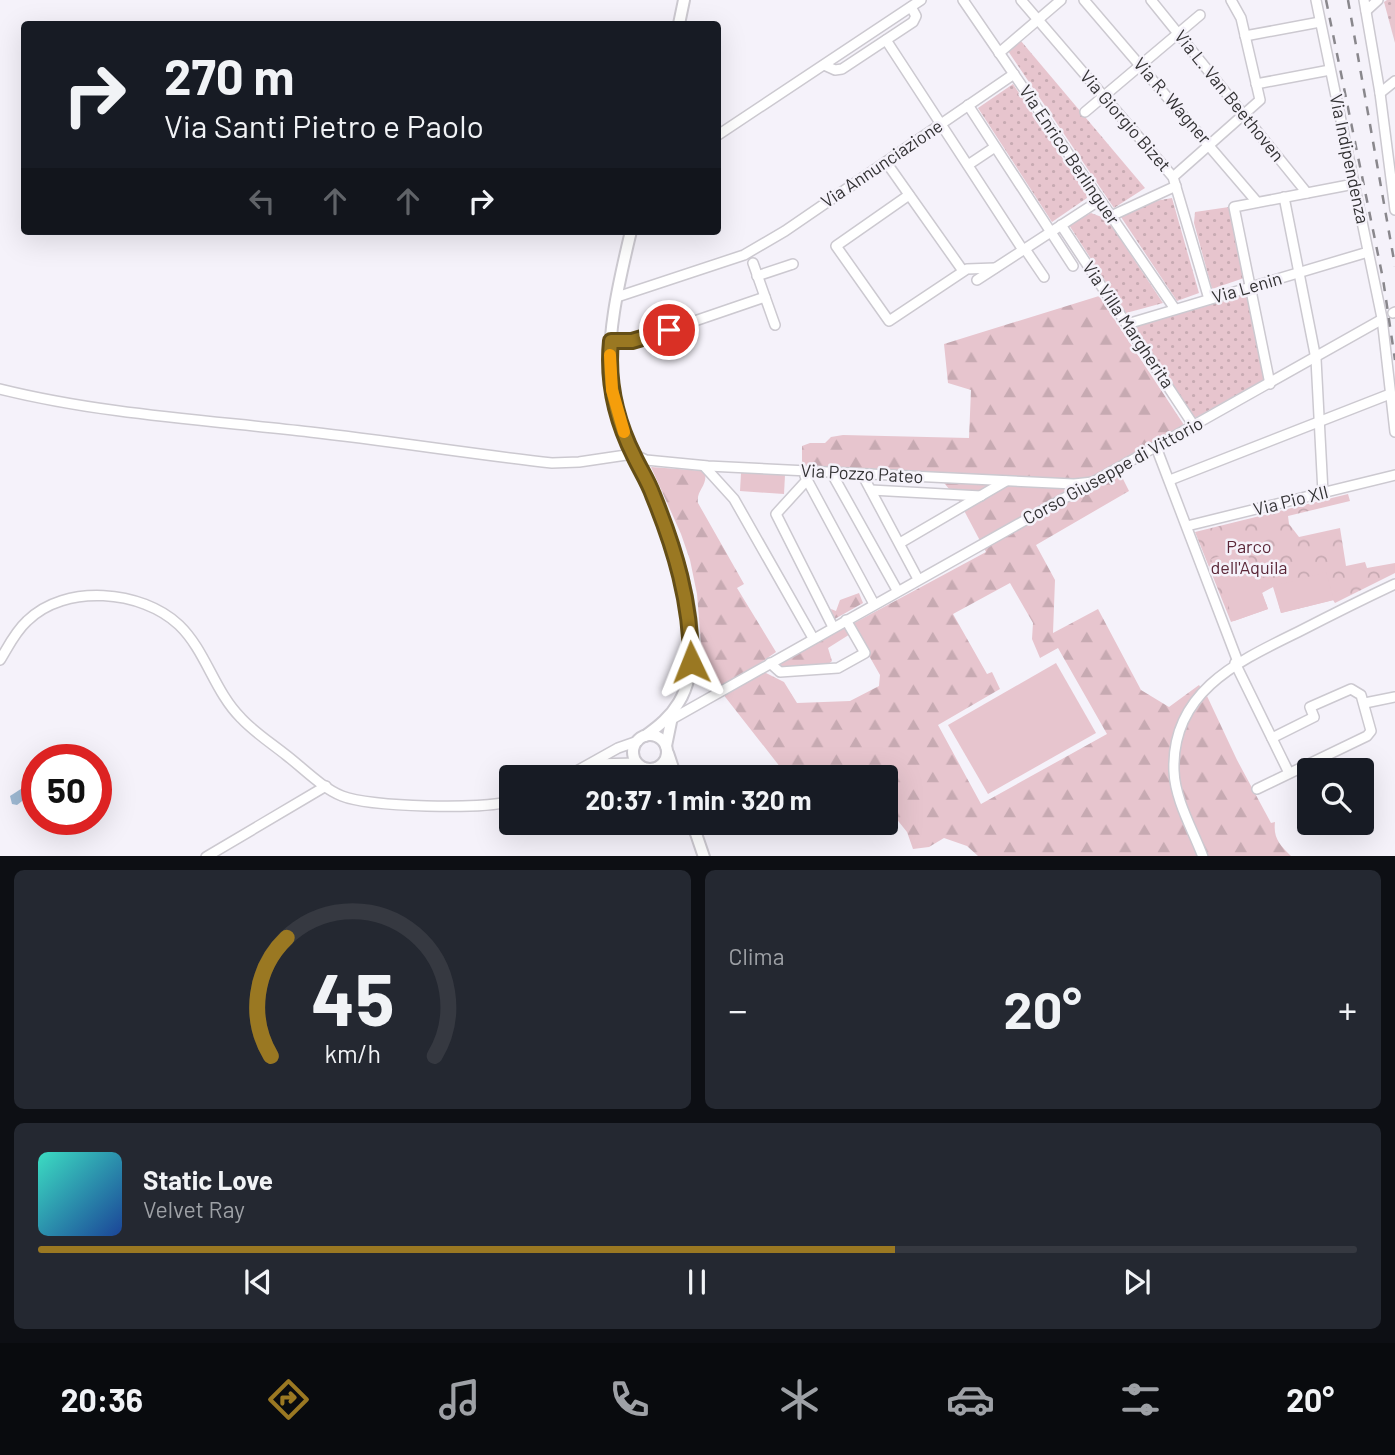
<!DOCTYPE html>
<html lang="it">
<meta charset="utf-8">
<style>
body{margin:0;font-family:Barlow,sans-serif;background:#242831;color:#f1f3f6;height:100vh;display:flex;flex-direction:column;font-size:26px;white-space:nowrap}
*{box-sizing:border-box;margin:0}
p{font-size:23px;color:#9ea1a6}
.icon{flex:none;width:38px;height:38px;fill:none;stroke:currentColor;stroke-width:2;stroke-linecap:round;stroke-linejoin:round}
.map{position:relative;height:856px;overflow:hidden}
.panel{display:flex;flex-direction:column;gap:14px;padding:14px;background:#0d0f14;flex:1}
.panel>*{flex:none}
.guide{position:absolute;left:21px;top:21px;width:700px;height:214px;border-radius:7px;box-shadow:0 7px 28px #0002;background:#171b24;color:#f1f3f6;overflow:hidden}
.buttons{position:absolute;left:1297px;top:758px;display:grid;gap:14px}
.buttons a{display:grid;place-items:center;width:77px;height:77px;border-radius:7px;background:#171b24;box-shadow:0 7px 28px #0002;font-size:35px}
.speed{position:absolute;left:21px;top:744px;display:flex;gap:14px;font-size:35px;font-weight:700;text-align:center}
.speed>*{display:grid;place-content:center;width:91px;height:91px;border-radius:50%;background:#171b24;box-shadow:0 7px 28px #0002;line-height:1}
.speed .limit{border:10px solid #d22;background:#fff;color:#111}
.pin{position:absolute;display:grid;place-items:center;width:60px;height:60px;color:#fff;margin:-30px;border:4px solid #fff;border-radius:50%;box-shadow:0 2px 7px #0007}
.me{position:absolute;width:77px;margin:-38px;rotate:358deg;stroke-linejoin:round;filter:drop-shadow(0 0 5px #0008)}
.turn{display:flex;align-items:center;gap:24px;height:147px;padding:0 28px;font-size:32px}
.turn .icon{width:91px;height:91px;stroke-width:2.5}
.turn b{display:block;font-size:49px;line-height:60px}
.lanes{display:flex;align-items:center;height:66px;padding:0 28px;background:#0003;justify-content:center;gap:35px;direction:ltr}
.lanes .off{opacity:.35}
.big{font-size:52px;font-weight:700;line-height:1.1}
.panel .tile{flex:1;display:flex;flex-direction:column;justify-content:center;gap:10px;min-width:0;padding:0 24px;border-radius:10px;background:#242831}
.panel .dial{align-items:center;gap:0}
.dial svg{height:182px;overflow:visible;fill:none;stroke:#363941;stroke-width:7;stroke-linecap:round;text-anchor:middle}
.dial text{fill:#f1f3f6;stroke:none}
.song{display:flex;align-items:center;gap:21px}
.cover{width:84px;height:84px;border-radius:10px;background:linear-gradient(135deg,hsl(170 70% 55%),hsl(220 70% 35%))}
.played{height:7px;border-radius:4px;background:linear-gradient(90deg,#9a7822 65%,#363941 65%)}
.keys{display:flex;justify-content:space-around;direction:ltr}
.heat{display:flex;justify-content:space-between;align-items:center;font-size:38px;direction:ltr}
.panel .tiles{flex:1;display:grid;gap:14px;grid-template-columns:1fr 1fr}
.tile:last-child{grid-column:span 2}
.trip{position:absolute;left:499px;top:765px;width:399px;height:70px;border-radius:7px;background:#171b24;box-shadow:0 7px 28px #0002;font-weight:700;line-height:70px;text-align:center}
.dock{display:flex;height:112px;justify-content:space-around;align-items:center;background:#090b0e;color:#9ea1a6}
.dock .icon{width:49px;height:49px}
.dock .selected{color:#9a7822}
.dock b{font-size:32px;color:#f1f3f6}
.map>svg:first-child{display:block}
.grass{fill:url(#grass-dots)}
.forest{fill:url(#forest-firs);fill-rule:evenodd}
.park{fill:url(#park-crowns)}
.pitch{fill:#e7c5ce}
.water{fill:#9eb9d3}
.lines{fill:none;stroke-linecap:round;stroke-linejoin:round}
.minor-casing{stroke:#ccc9d0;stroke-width:12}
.major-casing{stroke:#ccc9d0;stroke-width:14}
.minor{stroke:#fff;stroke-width:9}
.major{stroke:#fff;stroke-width:10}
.rail{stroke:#89878c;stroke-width:2.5;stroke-dasharray:9 9;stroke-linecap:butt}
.route-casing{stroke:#644e16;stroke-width:18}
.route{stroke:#9a7822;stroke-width:12}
.slow{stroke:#f59e0b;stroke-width:12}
.labels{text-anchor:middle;stroke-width:5;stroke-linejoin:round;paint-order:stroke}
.street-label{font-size:18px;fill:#333234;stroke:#f5f2fa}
.park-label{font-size:18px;fill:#5c2839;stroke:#f5f2fa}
</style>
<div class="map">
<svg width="1395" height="857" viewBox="0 0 1395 857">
<defs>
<pattern id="grass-dots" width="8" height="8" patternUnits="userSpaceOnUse" patternTransform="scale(1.75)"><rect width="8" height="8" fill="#e7c5ce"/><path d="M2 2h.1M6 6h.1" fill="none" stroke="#c7aab2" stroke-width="1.8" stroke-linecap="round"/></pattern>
<pattern id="forest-firs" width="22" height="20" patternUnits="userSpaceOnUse" patternTransform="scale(1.75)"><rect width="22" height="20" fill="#e7c5ce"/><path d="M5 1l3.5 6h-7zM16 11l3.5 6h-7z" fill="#c7aab2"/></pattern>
<pattern id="park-crowns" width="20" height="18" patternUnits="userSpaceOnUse" patternTransform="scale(1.75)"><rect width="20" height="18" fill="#e7c5ce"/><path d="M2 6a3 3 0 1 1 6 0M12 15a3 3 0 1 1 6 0" fill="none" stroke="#c7aab2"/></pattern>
</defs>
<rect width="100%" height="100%" fill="#f5f2fa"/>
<g class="grass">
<polygon points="1387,0 1395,0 1395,43 1384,2"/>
<polygon points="1021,41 1145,188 1114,208 1008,51"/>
<polygon points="1013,84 1087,195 1087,198 1052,222 978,108"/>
<polygon points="1172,198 1199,293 1177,301 1121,217 1155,201"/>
<polygon points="1229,207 1244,278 1212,289 1194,223 1195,212"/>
<polygon points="1091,213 1107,219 1163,303 1126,313 1069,225"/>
<polygon points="1247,294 1265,379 1195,418 1135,327"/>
</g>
<g class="forest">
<path d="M 1099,296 L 1184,425 L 1115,463 L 1129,491 L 1036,545 L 1055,580 L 1053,633 L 1098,609 L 1141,690 L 1169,707 L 1199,685 L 1201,688 C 1187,700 1181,712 1175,730 C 1159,779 1179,812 1198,856 L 978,856 L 967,846 L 944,838 L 929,847 L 913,849 L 907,832 L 895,817 L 886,816 L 886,777 L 788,777 L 708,675 L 702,657 L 697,594 L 690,560 L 681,534 L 651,467 L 705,471 C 708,487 696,489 698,503 L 744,584 L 737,588 L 776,652 L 760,663 L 764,672 L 784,682 L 797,703 L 850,701 L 879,686 L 880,675 L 855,631 L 828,648 L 832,661 L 825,667 L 783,669 L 780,663 L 986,552 L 959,501 L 935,472 L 802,465 L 802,446 L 810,443 L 825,443 L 831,437 L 843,435 L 969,438 L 971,390 L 948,383 L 944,344 ZM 1010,583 L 1033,623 L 1032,639 L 1040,658 L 1058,648 L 1107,734 L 981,804 L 938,725 L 1000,689 L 992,672 L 987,674 L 953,614 Z"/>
<polygon points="859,593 863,603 833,620 831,609 836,611 840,600"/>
<path d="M 1207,696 L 1237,760 L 1271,823 L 1275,822 C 1273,838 1280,845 1291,856 L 1208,856 C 1197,831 1182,803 1179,775 C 1175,749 1188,714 1207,696 Z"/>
</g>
<polygon class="park" points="1348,494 1350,501 1288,516 1289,524 1299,537 1340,528 1346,566 1365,562 1367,568 1395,563 1395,573 1335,603 1333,600 1281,613 1273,587 1262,593 1268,609 1231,622 1195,532"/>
<g class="pitch">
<polygon points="741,473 785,475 784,494 740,491"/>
<polygon points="1245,547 1268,609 1234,621 1211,559"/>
<polygon points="1326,572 1334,600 1281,613 1274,586"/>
<polygon points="1056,663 1096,733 988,794 948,725"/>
</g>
<polygon class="water" points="24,787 29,790 30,795 17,805 12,804 10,796"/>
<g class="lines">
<defs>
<g id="minor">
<polyline points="963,0 1175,309"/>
<polyline points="1021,0 1173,177 1209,299"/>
<polyline points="1084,0 1257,202"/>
<polyline points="1151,0 1307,193"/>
<polyline points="1316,0 1382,318 1395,432"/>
<polyline points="1364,0 1380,93 1395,210"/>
<polyline points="1366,11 1378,0"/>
<polyline points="1245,36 1320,22"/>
<polyline points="886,40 1023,250"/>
<polyline points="999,53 1061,0"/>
<polyline points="824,65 835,70 842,69 913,22 916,16 911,7"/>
<polyline points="1256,84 1330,70"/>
<polyline points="1380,93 1395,81"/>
<polyline points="968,105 1073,266"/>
<polyline points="1085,112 1200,15"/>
<polyline points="718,135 921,0"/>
<polyline points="886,162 963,271"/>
<polyline points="968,165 995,147"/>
<polyline points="1173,177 1260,100 1241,18 1231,0"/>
<polyline points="909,195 836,246 889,321 967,269 995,268"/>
<polyline points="1284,197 1316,359 1323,493"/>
<polyline points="1111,216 1176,186"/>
<polyline points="1061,225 1194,426"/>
<polyline points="1025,249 1044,277"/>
<polyline points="753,263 775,325"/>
<polyline points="757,276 793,264"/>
<polyline points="977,280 1100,200"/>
<polyline points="617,297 744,255 785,231 1014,74"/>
<polyline points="1393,313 1395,312"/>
<polyline points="1127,324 1368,252"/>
<polyline points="611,341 632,341 645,338 765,297"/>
<polyline points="1270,384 1234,207 1354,184"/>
<path d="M 0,389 C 101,414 206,420 310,432 C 391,441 471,454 552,463 L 579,462 L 633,454 L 646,460 L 708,466 L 1074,484 L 1093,482"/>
<polyline points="1156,447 1238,662"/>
<polyline points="704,466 734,499 813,638"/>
<polyline points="831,472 897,590"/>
<polyline points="862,474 918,579"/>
<polyline points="805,476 874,604"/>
<polyline points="807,480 776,514 833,627"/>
<polyline points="1170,480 1390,394"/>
<polyline points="871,490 981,496"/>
<polyline points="1187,526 1395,475"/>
<polyline points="900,543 1006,481"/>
<path d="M 0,660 C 8,647 15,632 27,621 C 65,583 142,590 179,625 C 206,651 214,691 241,718 C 254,732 271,743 286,755 C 303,768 322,788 342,796 C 369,807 484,810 511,801"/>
<polyline points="770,663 780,672 838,668 865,653 846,620"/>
<polyline points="1235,663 1289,773"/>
<polyline points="1365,703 1395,697"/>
<polyline points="672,719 1379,321"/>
<polyline points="592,764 637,763"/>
<polyline points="566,777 618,748 638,741"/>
<polyline points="1257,789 1367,736 1371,731 1361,695 1351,689 1310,707 1314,717 1272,738"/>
<polyline points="206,857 326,786"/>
<path d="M 1203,857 C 1193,830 1175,800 1174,771 C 1171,691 1239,661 1300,631 C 1331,615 1363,599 1395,584"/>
</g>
<g id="major">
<polyline points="679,24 684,0"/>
<path d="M 631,231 C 620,277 604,342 612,389 C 618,427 637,457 652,492 C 676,546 712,647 679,702 C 670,717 659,726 645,736"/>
<circle cx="650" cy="752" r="17"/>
<polyline points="666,746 673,712"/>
<polyline points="668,753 676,777"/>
<polyline points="692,822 704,857"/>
</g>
</defs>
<use href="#minor" class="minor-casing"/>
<use href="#major" class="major-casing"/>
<use href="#minor" class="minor"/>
<use href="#major" class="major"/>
<g class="rail">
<polyline points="1326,0 1383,279 1395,360"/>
<polyline points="1348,0 1395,266"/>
</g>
</g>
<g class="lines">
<defs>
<path id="route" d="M 669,330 L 632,341 L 611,341 C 607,381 616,420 634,456 C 640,469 648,481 653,495 C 675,549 691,602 691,662"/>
</defs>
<use href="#route" class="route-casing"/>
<use href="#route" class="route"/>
<polyline class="slow" points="610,355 612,390 624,432"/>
</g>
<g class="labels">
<g class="street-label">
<text transform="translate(1229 96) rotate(51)" y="6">Via L. Van Beethoven</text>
<text transform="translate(1172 101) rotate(49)" y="6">Via R. Wagner</text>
<text transform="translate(1125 121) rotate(49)" y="6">Via Giorgio Bizet</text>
<text transform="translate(1069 155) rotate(56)" y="6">Via Enrico Berlinguer</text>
<text transform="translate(1349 159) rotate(78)" y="6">Via Indipendenza</text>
<text transform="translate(882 164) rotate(-34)" y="6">Via Annunciazione</text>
<text transform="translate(1247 288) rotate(-16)" y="6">Via Lenin</text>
<text transform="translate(1128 325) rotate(56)" y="6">Via Villa Margherita</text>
<text transform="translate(1113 471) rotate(-29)" y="6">Corso Giuseppe di Vittorio</text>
<text transform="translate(862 474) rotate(3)" y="6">Via Pozzo Pateo</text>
<text transform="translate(1291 501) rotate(-14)" y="6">Via Pio XII</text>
</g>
<g class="park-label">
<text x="1249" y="553">Parco<tspan x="1249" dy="21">dell'Aquila</tspan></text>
</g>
</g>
</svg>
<div class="buttons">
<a><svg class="icon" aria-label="search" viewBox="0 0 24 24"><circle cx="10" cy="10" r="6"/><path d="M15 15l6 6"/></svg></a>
</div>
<div class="speed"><div class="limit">50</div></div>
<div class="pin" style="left:669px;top:330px;background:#d93025"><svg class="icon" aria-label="arrive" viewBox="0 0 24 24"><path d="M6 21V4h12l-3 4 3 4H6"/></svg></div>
<svg class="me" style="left:691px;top:662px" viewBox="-20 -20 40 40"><path d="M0-17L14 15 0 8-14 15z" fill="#9a7822" stroke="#fff" stroke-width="4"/></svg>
<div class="trip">20:37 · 1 min · 320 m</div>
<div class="guide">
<div class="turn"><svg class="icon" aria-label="right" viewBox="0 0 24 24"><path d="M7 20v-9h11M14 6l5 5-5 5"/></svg><div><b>270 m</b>Via Santi Pietro e Paolo</div></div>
<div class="lanes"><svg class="icon off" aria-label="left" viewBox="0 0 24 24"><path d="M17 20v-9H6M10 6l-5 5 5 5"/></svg><svg class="icon off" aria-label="ahead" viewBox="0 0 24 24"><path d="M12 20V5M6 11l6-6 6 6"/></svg><svg class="icon off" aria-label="ahead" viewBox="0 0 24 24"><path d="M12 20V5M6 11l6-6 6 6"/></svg><svg class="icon" aria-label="right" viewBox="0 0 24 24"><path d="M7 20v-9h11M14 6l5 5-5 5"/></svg></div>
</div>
</div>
<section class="panel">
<div class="tiles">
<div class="tile dial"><svg viewBox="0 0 100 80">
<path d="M14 69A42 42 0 1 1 86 69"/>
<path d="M14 69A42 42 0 0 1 21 17" stroke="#9a7822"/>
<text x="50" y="56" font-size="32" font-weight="700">45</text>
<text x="50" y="72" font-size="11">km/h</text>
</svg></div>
<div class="tile"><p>Clima</p>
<div class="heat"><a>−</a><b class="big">20°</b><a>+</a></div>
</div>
<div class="tile">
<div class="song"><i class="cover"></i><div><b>Static Love</b><p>Velvet Ray</p></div></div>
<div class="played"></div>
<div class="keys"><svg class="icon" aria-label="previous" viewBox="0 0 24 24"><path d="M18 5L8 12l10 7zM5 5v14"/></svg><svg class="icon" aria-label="pause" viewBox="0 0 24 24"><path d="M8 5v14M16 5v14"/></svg><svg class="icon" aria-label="next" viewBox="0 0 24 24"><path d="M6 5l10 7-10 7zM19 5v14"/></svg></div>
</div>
</div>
</section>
<nav class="dock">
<b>20:36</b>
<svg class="icon selected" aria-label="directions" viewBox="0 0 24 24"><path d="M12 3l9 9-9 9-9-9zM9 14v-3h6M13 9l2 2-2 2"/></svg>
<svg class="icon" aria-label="music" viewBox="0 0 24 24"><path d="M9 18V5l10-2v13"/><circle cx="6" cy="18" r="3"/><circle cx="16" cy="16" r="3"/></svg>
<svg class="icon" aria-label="phone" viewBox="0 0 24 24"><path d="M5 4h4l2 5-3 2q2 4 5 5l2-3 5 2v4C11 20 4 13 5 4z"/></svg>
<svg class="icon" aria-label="climate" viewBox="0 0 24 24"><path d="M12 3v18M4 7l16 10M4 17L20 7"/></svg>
<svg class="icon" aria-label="car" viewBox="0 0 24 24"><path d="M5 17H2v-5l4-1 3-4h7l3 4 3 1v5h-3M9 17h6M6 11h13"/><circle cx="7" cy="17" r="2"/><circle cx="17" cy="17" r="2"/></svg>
<svg class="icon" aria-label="filters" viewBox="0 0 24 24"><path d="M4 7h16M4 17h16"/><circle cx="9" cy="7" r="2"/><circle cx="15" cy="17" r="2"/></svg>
<b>20°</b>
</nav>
